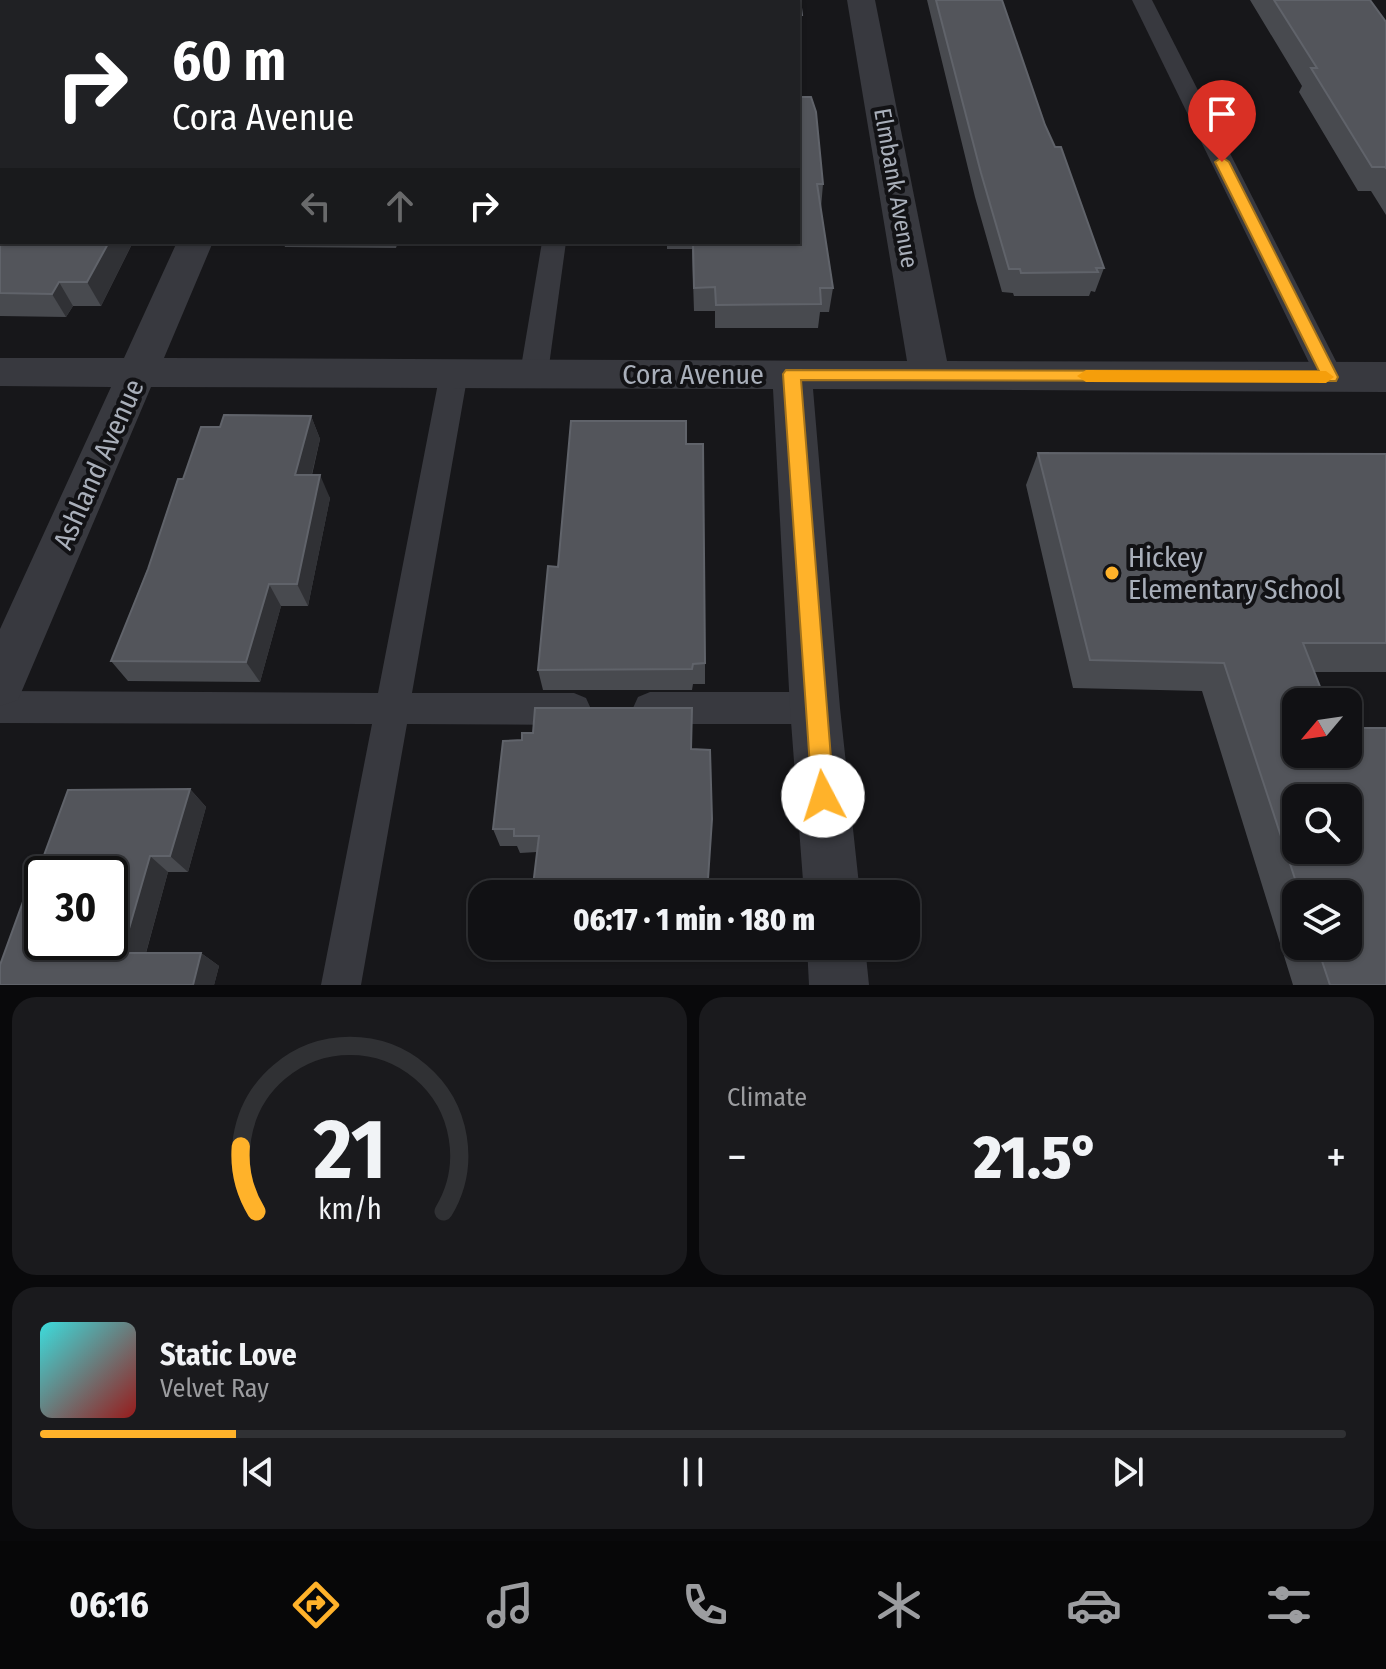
<!DOCTYPE html>
<meta charset="utf-8">
<style>
body{margin:0;font-family:"Fira Sans Condensed",sans-serif;background:#1a1a1d;color:#f1f3f6;height:100vh;display:flex;flex-direction:column;font-size:30px;white-space:nowrap}
*{box-sizing:border-box;margin:0}
p{font-size:26px;color:#9c9da0}
.icon{flex:none;width:44px;height:44px;fill:none;stroke:currentColor;stroke-width:2;stroke-linecap:round;stroke-linejoin:round}
.map{position:relative;height:985px;overflow:hidden}
.drawer{display:flex;flex-direction:column;gap:12px;padding:12px;background:#09090b;flex:1}
.drawer>*{flex:none}
.top-card{position:absolute;left:0px;top:0px;width:800px;height:244px;box-shadow:0 2px 6px #0004,0 0 0 2px #303134;background:#202124;color:#fff;overflow:hidden}
.needle{width:52px;rotate:241deg}
.controls{position:absolute;left:1282px;top:688px;display:grid;gap:16px}
.controls a{display:grid;place-items:center;width:80px;height:80px;border-radius:16px;background:#111114;box-shadow:0 2px 6px #0004,0 0 0 2px #303134;font-size:40px}
.speed{position:absolute;left:24px;top:856px;display:flex;gap:16px;font-size:40px;font-weight:700;text-align:center}
.speed>*{display:grid;place-content:center;width:104px;height:104px;border-radius:50%;background:#111114;box-shadow:0 2px 6px #0004,0 0 0 2px #303134;line-height:1}
.speed .limit{border:4px solid #111;border-radius:12px;background:#fff;color:#111}
.pin{position:absolute;display:grid;place-items:center;width:68px;height:68px;color:#fff;margin:-82px -34px;border-radius:50% 50% 50% 0;rotate:-45deg;box-shadow:0 0 8px #0007}
.pin .icon{rotate:45deg}
.me{position:absolute;width:88px;margin:-44px;rotate:355deg;stroke-linejoin:round;filter:drop-shadow(0 0 6px #0008)}
.turn{display:flex;align-items:center;gap:28px;height:168px;padding:0 40px;font-size:36px}
.turn .icon{width:104px;height:104px;stroke-width:2.5}
.turn b{display:block;font-size:56px;line-height:68px}
.lanes{display:flex;align-items:center;height:76px;padding:0 40px;background:#0003;justify-content:center;gap:40px;direction:ltr}
.lanes .off{opacity:.35}
.big{font-size:60px;font-weight:800;line-height:1.1}
.drawer .tile{flex:1;display:flex;flex-direction:column;justify-content:center;gap:12px;min-width:0;padding:0 28px;border-radius:24px;background:#1a1a1d}
.drawer .dial{align-items:center;gap:0}
.dial svg{height:208px;overflow:visible;fill:none;stroke:#303134;stroke-width:7;stroke-linecap:round;text-anchor:middle}
.dial text{fill:#f1f3f6;stroke:none}
.song{display:flex;align-items:center;gap:24px}
.cover{width:96px;height:96px;border-radius:12px;background:linear-gradient(135deg,hsl(180 70% 55%),hsl(0 70% 35%))}
.played{height:8px;border-radius:4px;background:linear-gradient(90deg,#ffb22a 15%,#303134 15%)}
.keys{display:flex;justify-content:space-around;direction:ltr}
.heat{display:flex;justify-content:space-between;align-items:center;font-size:44px;direction:ltr}
.drawer .tiles{flex:1;display:grid;gap:12px;grid-template-columns:1fr 1fr}
.tile:last-child{grid-column:span 2}
.trip{position:absolute;left:468px;top:880px;width:452px;height:80px;border-radius:24px;background:#111114;box-shadow:0 2px 6px #0004,0 0 0 2px #303134;font-weight:800;line-height:80px;text-align:center}
.tab-bar{display:flex;height:128px;justify-content:space-around;align-items:center;background:#070708;color:#9c9da0}
.tab-bar .icon{width:56px;height:56px}
.tab-bar .current{color:#ffb22a}
.tab-bar b{font-size:36px;color:#f1f3f6}
.map>svg:first-child{display:block}
.lines{fill:none;stroke-linecap:round;stroke-linejoin:round}
.lane{fill:#38393f;fill-rule:evenodd}
.street{fill:#38393f;fill-rule:evenodd}
.wall{fill:#484a4f;fill-rule:evenodd}
.shaded-wall{fill:#303135}
.building{fill:#53555b;stroke:#60636a;stroke-width:2;fill-rule:evenodd}
.route{fill:#ffb22a;stroke:#a6741b;stroke-width:2}
.slow{fill:#f59e0b}
.poi-dot{fill:#ffb22a;stroke:#121215;stroke-width:3}
.labels{text-anchor:middle;stroke-width:8;stroke-linejoin:round;paint-order:stroke}
.far-street-label{font-size:24px;fill:#a9afba;stroke:#121215}
.street-label{font-size:28px;fill:#a9afba;stroke:#121215}
.poi-label{font-size:28px;fill:#a9afba;stroke:#121215;text-anchor:start}
</style>
<div class="map">
<svg width="1386" height="985" viewBox="0 0 1386 985">
<rect width="100%" height="100%" fill="#17171a"/>
<g class="lines">
<g class="lane">
<rect x="574" y="0" width="20" height="2"/>
<polygon points="1132,0 1152,0 1344,377 1340,384 1330,387 1320,384 1316,377"/>
<polygon points="542,242 566,242 548,373 544,380 534,383 524,380 520,373"/>
<polygon points="454,363 464,366 468,373 412,693 574,693 586,698 591,709 586,720 574,725 407,724 361,985 321,985 372,724 0,723 0,691 378,693 440,373 444,366"/>
<polygon points="650,692 815,692 827,697 832,708 827,719 815,724 650,724 638,719 633,708 638,697"/>
</g>
<g class="street">
<polygon points="847,0 875,0 947,361 1386,362 1386,392 813,389 840,708 860,894 804,894 790,708 773,389 151,387 18,700 0,706 0,629 111,387 0,386 0,358 124,358 177,242 213,242 164,358 907,361"/>
<polygon points="807,946 865,946 869,985 809,985"/>
</g>
</g>
<g class="wall">
<polygon points="927,0 1002,0 1045,125 1104,268 1095,292 1091,291 1089,296 1014,296 1013,293 1002,292 975,197"/>
<polygon points="1250,0 1370,0 1386,22 1386,215 1371,191 1358,191 1299,92 1302,86"/>
<polygon points="798,2 802,15 800,38 798,38"/>
<polygon points="801,97 823,184 821,208 833,288 829,312 820,312 818,328 715,328 715,311 694,311 692,249 667,249 667,242 798,242"/>
<polygon points="0,145 133,242 101,306 73,306 66,317 0,316"/>
<polygon points="283,242 398,242 396,248 285,247"/>
<polygon points="311,416 320,439 312,475 330,498 308,606 281,606 260,682 128,681 111,661 183,479 220,427"/>
<polygon points="686,444 705,663 705,684 693,684 692,690 543,690 538,670"/>
<path d="M 1038,453 L 1386,454 L 1386,672 L 1314,672 L 1386,985 L 1293,985 L 1202,691 L 1073,688 L 1026,485 ZM 1296,894 L 1348,894 L 1348,946 L 1296,946 Z"/>
<polygon points="692,708 537,852 520,853 517,846 500,846 493,829 522,740 533,733"/>
<polygon points="190,789 206,807 188,872 168,872 146,953 201,953 219,966 214,985 0,985 36,877"/>
<polygon points="556,946 685,946 685,961 560,959"/>
</g>
<g class="shaded-wall">
<polygon points="198,0 219,0 218,2 197,2"/>
<polygon points="469,0 481,0 481,2 468,2"/>
<polygon points="109,242 133,242 101,306 87,282"/>
<polygon points="59,282 73,306 66,317 52,294"/>
<polygon points="311,416 320,439 306,498 295,475"/>
<polygon points="320,475 330,498 308,606 297,584"/>
<polygon points="269,584 281,606 260,682 246,662"/>
<polygon points="190,789 206,807 188,872 170,856"/>
<polygon points="150,856 168,872 142,967 122,953"/>
<polygon points="201,953 219,966 214,985 193,985"/>
</g>
<g class="building">
<polygon points="101,0 198,0 197,2 99,2"/>
<polygon points="359,0 469,0 468,2 358,2"/>
<polygon points="601,0 800,0 802,15 798,15 798,2 600,2"/>
<polygon points="936,0 1002,0 1045,125 1055,147 1061,147 1104,268 1096,268 1098,272 1021,273 1020,269 1009,269 981,173"/>
<polygon points="1274,0 1370,0 1386,22 1386,168 1385,167 1372,167 1311,68 1317,68"/>
<polygon points="798,76 801,97 811,97 816,112 823,184 817,184 833,288 820,288 821,304 716,305 715,287 694,288 693,242 798,242"/>
<polygon points="2,142 2,242 109,242 87,282 59,282 52,294 0,293 0,145"/>
<polygon points="224,415 311,416 295,475 320,475 297,584 269,584 246,662 111,661 148,569 178,479 183,479 201,427 220,427"/>
<polygon points="571,421 686,421 686,444 703,444 705,663 693,664 692,669 538,670 548,566 558,567"/>
<path d="M 1038,453 L 1386,454 L 1386,643 L 1303,643 L 1326,702 L 1296,702 L 1296,754 L 1348,754 L 1348,728 L 1386,728 L 1386,985 L 1330,985 L 1317,946 L 1348,946 L 1348,894 L 1300,894 L 1224,663 L 1090,660 ZM 1296,798 L 1348,798 L 1348,850 L 1296,850 Z"/>
<polygon points="535,708 692,708 691,749 710,750 712,819 707,894 532,894 539,836 514,836 514,829 493,829 503,741 522,740 522,733 533,733"/>
<path d="M 190,789 L 170,856 L 150,856 L 122,953 L 201,953 L 193,985 L 0,985 L 0,965 L 32,877 L 36,877 L 68,790 ZM 42,874 L 110,874 L 110,942 L 42,942 Z"/>
<polygon points="617,946 684,946 684,947"/>
</g>
<polygon class="route" points="1222,157 1229,162 1338,377 1336,381 801,380 834,796 831,804 823,807 815,804 812,796 783,374 786,370 1319,371 1215,162"/>
<polygon class="slow" points="1086,370 1326,371 1334,377 1326,383 1086,382 1077,376"/>
<circle class="poi-dot" cx="1112" cy="573" r="8"/>
<g class="labels">
<g class="far-street-label">
<text transform="translate(896 188) rotate(80)" y="8">Elmbank Avenue</text>
</g>
<g class="street-label">
<text x="693" y="384">Cora Avenue</text>
<text transform="translate(98 464) rotate(-66)" y="10">Ashland Avenue</text>
</g>
<g class="poi-label">
<text x="1128" y="567">Hickey<tspan x="1128" dy="32">Elementary School</tspan></text>
</g>
</g>
</svg>
<div class="controls">
<a><svg class="needle" viewBox="-14 -14 28 28"><path d="M0-13l5 13h-10z" fill="#e53935"/><path d="M0 13l5-13h-10z" fill="#9c9da0"/></svg></a>
<a><svg class="icon" aria-label="search" viewBox="0 0 24 24"><circle cx="10" cy="10" r="6"/><path d="M15 15l6 6"/></svg></a>
<a><svg class="icon" aria-label="layers" viewBox="0 0 24 24"><path d="M12 4l9 5-9 5-9-5zM3 14l9 5 9-5"/></svg></a>
</div>
<div class="speed"><div class="limit">30</div></div>
<div class="pin" style="left:1222px;top:162px;background:#d93025"><svg class="icon" aria-label="arrive" viewBox="0 0 24 24"><path d="M6 21V4h12l-3 4 3 4H6"/></svg></div>
<svg class="me" style="left:823px;top:796px" viewBox="-20 -20 40 40"><circle r="19" fill="#fff"/><path d="M0-13L10 11 0 6-10 11z" fill="#ffb22a"/></svg>
<div class="trip">06:17 · 1 min · 180 m</div>
<div class="top-card">
<div class="turn"><svg class="icon" aria-label="right" viewBox="0 0 24 24"><path d="M7 20v-9h11M14 6l5 5-5 5"/></svg><div><b>60 m</b>Cora Avenue</div></div>
<div class="lanes"><svg class="icon off" aria-label="left" viewBox="0 0 24 24"><path d="M17 20v-9H6M10 6l-5 5 5 5"/></svg><svg class="icon off" aria-label="ahead" viewBox="0 0 24 24"><path d="M12 20V5M6 11l6-6 6 6"/></svg><svg class="icon" aria-label="right" viewBox="0 0 24 24"><path d="M7 20v-9h11M14 6l5 5-5 5"/></svg></div>
</div>
</div>
<section class="drawer">
<div class="tiles">
<div class="tile dial"><svg viewBox="0 0 100 80">
<path d="M14 69A42 42 0 1 1 86 69"/>
<path d="M14 69A42 42 0 0 1 8 44" stroke="#ffb22a"/>
<text x="50" y="56" font-size="32" font-weight="700">21</text>
<text x="50" y="72" font-size="11">km/h</text>
</svg></div>
<div class="tile"><p>Climate</p>
<div class="heat"><a>−</a><b class="big">21.5°</b><a>+</a></div>
</div>
<div class="tile">
<div class="song"><i class="cover"></i><div><b>Static Love</b><p>Velvet Ray</p></div></div>
<div class="played"></div>
<div class="keys"><svg class="icon" aria-label="previous" viewBox="0 0 24 24"><path d="M18 5L8 12l10 7zM5 5v14"/></svg><svg class="icon" aria-label="pause" viewBox="0 0 24 24"><path d="M8 5v14M16 5v14"/></svg><svg class="icon" aria-label="next" viewBox="0 0 24 24"><path d="M6 5l10 7-10 7zM19 5v14"/></svg></div>
</div>
</div>
</section>
<nav class="tab-bar">
<b>06:16</b>
<svg class="icon current" aria-label="directions" viewBox="0 0 24 24"><path d="M12 3l9 9-9 9-9-9zM9 14v-3h6M13 9l2 2-2 2"/></svg>
<svg class="icon" aria-label="music" viewBox="0 0 24 24"><path d="M9 18V5l10-2v13"/><circle cx="6" cy="18" r="3"/><circle cx="16" cy="16" r="3"/></svg>
<svg class="icon" aria-label="phone" viewBox="0 0 24 24"><path d="M5 4h4l2 5-3 2q2 4 5 5l2-3 5 2v4C11 20 4 13 5 4z"/></svg>
<svg class="icon" aria-label="climate" viewBox="0 0 24 24"><path d="M12 3v18M4 7l16 10M4 17L20 7"/></svg>
<svg class="icon" aria-label="car" viewBox="0 0 24 24"><path d="M5 17H2v-5l4-1 3-4h7l3 4 3 1v5h-3M9 17h6M6 11h13"/><circle cx="7" cy="17" r="2"/><circle cx="17" cy="17" r="2"/></svg>
<svg class="icon" aria-label="filters" viewBox="0 0 24 24"><path d="M4 7h16M4 17h16"/><circle cx="9" cy="7" r="2"/><circle cx="15" cy="17" r="2"/></svg>
</nav>
